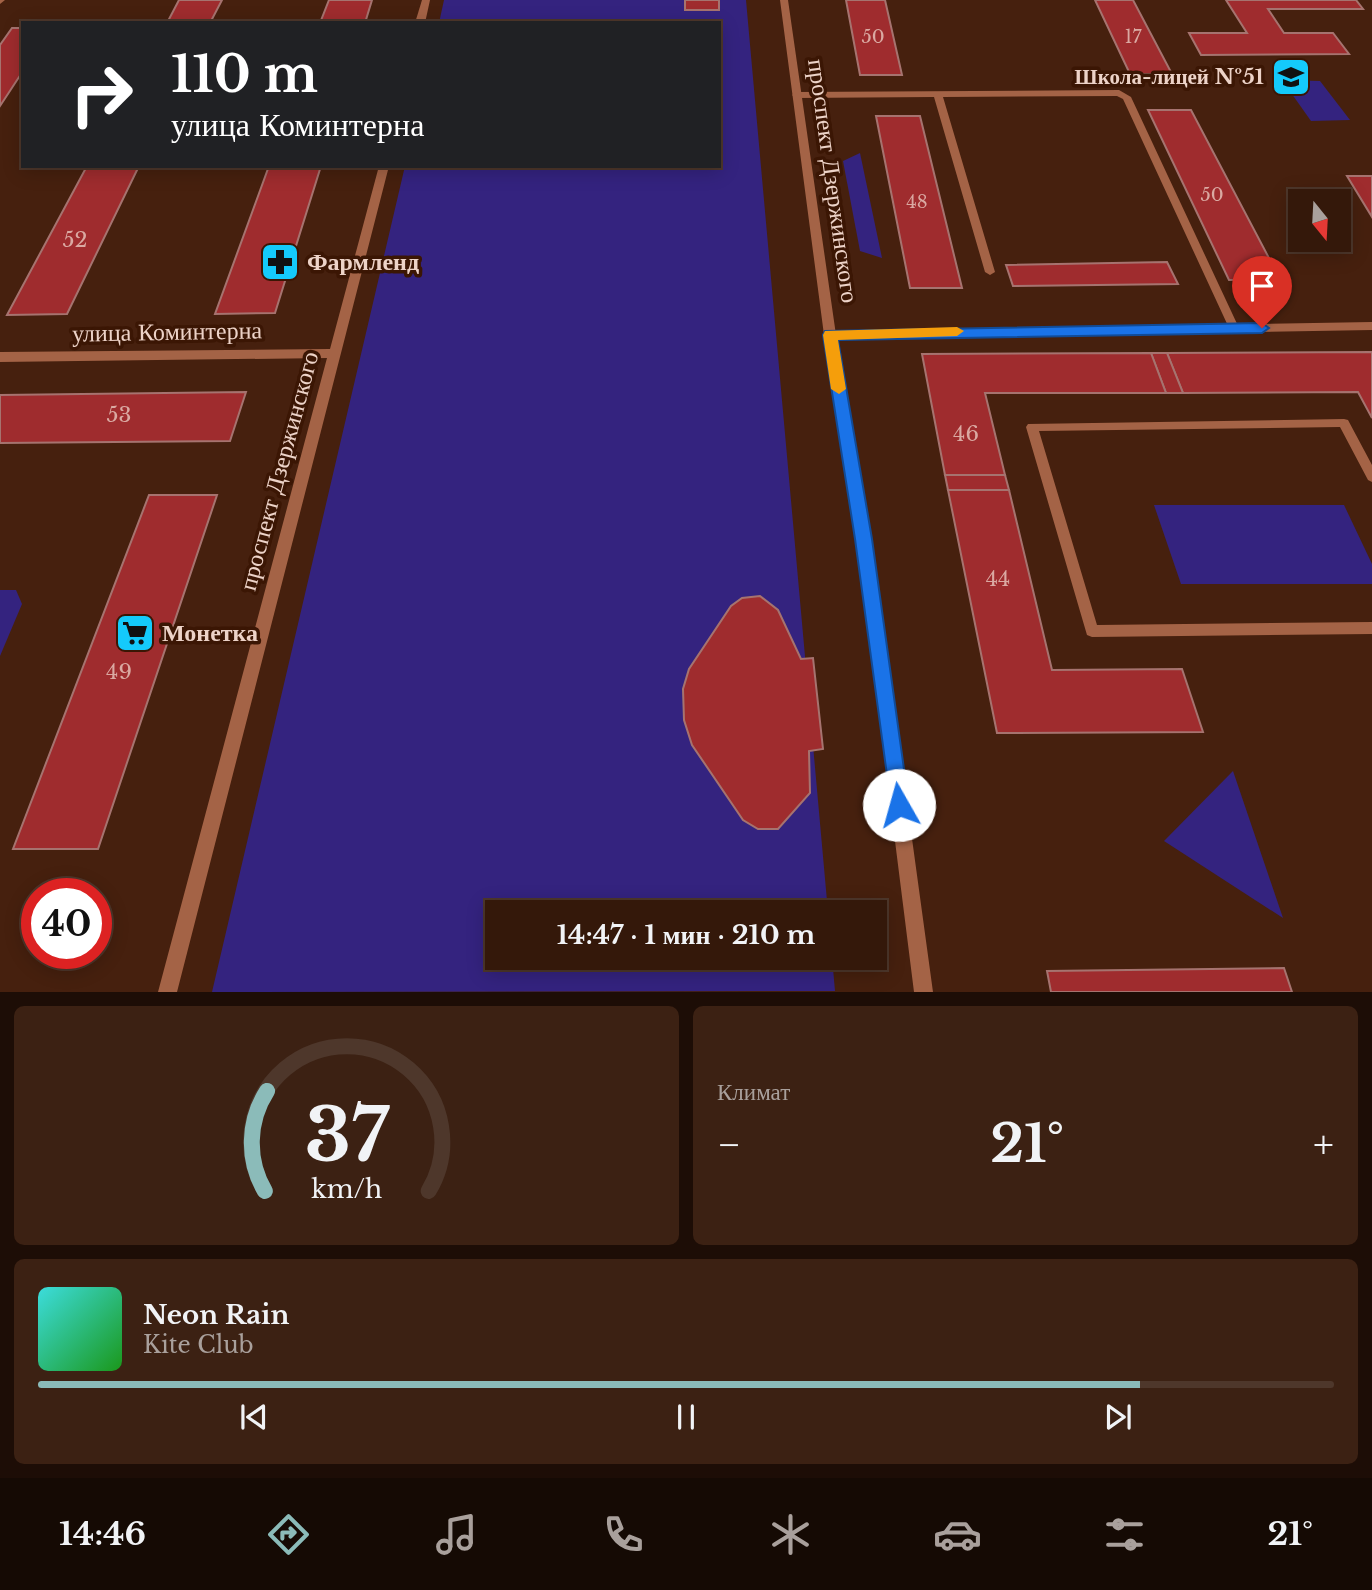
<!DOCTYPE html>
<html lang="ru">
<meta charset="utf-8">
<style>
body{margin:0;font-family:"Libre Baskerville",serif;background:#3c2113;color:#f1f3f6;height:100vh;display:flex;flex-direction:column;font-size:26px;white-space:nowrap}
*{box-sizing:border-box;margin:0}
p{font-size:23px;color:#a9a09c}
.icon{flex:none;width:38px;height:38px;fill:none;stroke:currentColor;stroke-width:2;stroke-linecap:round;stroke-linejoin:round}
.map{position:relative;height:992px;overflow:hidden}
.drawer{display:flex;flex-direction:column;gap:14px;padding:14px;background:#1d0d06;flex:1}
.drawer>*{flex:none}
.top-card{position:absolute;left:21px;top:21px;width:700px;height:147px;border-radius:0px;box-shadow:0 4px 18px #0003,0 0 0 2px #4e372b;background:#202124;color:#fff;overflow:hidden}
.needle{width:46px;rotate:162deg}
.controls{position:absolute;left:1288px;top:189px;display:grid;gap:14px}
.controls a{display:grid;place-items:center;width:63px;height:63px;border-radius:0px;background:#34180a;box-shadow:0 4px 18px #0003,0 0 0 2px #4e372b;font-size:35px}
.speed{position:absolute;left:21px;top:878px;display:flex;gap:14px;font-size:35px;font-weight:700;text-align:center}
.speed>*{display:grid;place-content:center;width:91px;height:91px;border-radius:50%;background:#34180a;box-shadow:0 4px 18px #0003,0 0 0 2px #4e372b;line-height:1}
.speed .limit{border:10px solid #d22;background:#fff;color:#111}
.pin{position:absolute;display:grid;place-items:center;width:60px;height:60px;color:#fff;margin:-72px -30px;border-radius:50% 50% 50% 0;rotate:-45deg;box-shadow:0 0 7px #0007}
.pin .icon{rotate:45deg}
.me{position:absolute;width:77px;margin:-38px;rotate:353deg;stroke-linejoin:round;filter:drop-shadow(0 0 5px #0008)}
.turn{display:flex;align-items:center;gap:24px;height:147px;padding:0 35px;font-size:32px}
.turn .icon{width:91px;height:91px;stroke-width:2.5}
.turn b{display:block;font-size:49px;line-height:60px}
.big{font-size:52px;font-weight:800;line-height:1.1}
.drawer .widget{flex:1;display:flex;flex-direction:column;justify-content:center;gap:10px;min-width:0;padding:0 24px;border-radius:10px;background:#3c2113}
.drawer .dial{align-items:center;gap:0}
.dial svg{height:182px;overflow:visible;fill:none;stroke:#4e372b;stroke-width:7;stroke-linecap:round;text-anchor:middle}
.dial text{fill:#f1f3f6;stroke:none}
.song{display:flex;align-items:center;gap:21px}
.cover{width:84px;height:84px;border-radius:10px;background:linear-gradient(135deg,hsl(180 70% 55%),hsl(120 70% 35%))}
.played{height:7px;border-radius:4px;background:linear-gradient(90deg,#8bbbb9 85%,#4e372b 85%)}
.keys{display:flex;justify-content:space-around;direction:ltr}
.heat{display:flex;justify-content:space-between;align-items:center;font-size:38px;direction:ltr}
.drawer .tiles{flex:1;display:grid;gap:14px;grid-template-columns:1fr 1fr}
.widget:last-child{grid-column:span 2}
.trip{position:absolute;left:485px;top:900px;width:402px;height:70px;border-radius:0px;background:#34180a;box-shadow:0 4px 18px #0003,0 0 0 2px #4e372b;font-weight:800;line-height:70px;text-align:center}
.tab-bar{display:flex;height:112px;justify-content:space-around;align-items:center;background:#150a04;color:#a9a09c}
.tab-bar .icon{width:49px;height:49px}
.tab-bar .on{color:#8bbbb9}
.tab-bar b{font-size:32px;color:#f1f3f6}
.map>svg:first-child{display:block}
.green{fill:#34237f}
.building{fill:#9f2c2e;stroke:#a6736f;stroke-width:2}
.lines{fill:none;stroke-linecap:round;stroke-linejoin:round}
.service{fill:#a46346;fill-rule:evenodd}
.minor{fill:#a46346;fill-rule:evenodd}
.tertiary{fill:#a46346;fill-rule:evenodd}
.route{fill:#1a73e8;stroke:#114b97;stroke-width:2}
.slow{fill:#f59e0b}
.labels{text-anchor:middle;stroke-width:7;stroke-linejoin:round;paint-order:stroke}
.far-number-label{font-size:18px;fill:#daa9a2}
.far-poi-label{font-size:21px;font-weight:bold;fill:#edd3c8;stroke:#3b1604;text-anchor:end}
.number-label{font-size:21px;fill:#daa9a2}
.street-label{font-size:24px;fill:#edd3c8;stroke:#3b1604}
.poi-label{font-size:24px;font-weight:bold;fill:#edd3c8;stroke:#3b1604;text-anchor:start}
</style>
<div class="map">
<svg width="1372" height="992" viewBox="0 0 1372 992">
<rect width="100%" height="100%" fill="#46200e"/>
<g class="green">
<polygon points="444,0 746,0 828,912 497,912 497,957 832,957 835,991 212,992 405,166 719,166 719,23 439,23"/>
<polygon points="1282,80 1320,81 1350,120 1311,121"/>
<polygon points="860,153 882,258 860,251 843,161"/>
<polygon points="1154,505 1344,505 1372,564 1372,584 1181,584"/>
<polygon points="0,590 16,590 22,604 0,656"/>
<polygon points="1233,771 1283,918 1164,841"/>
</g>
<g class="building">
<polygon points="179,0 222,0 210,23 167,23"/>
<polygon points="329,0 372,0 365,23 320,23"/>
<rect x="685" y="0" width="34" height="10"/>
<polygon points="846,0 885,0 902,75 860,75"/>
<polygon points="1095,0 1133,0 1172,74 1130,74"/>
<polygon points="1226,0 1356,0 1363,9 1268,9 1284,33 1333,33 1349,54 1201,55 1189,33 1247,33"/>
<polygon points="12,28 23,28 23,71 0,106 0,45"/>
<polygon points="1148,110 1191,110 1280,279 1229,280"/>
<polygon points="876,116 920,116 962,288 910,288"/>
<polygon points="87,166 139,166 67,314 7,315"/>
<polygon points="269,166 321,166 275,313 215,314"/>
<polygon points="1347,176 1372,176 1372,217"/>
<polygon points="1167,262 1178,284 1013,286 1006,265"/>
<polygon points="1372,352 1372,418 1358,392 1183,393 1167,353"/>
<polygon points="1151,353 1167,353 1183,393 1166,393"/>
<polygon points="1151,353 1166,393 985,393 1005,475 945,475 922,354"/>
<polygon points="246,392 230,441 0,443 0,395"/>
<polygon points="945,475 1005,475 1009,490 948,490"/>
<polygon points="948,490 1009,490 1052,670 1182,669 1203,732 997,733"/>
<polygon points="149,495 217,495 98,849 13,849"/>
<polygon points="760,596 778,610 801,659 813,658 823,749 809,751 810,793 778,829 758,829 743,820 692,745 684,720 683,689 689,669 731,606 742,598"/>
<polygon points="1284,968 1292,992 1051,992 1047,971"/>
</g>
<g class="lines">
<g class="service">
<polygon points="1119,90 1131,97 1239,328 1238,331 1230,331 1229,328 1123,99 1117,96 943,97 995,272 990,275 985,272 934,97 796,98 792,95 796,92"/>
<polygon points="1344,419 1348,420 1372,465 1372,482 1368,480 1340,427 1039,431 1097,625 1372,622 1372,634 1092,637 1087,635 1026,427 1028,424"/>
</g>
<g class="minor">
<polygon points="0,0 5,0 0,4"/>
<polygon points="422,0 430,0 425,23 415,23"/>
<polygon points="379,166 389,166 177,992 158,992 327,358 0,362 0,352 330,349"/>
<polygon points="1372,322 1372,330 830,339 824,335 830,331"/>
</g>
<polygon class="tertiary" points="780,0 788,0 836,335 871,539 933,992 914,992 857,539 824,335"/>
</g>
<polygon class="route" points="1262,323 1269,328 1262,333 838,340 872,539 909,805 906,812 899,815 892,812 855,539 823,335 825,331"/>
<polygon class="slow" points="957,327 964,331 957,336 838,340 846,389 839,394 831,389 823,335 825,331"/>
<defs>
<symbol id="school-square" viewBox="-11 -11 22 22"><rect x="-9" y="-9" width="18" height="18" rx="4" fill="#14cafb" stroke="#3b1604"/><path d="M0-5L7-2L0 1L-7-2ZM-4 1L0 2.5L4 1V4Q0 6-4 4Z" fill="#111"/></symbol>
<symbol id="pharmacy-square" viewBox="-11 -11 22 22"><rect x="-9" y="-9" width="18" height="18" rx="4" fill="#14cafb" stroke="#3b1604"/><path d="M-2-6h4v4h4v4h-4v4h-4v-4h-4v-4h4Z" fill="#111"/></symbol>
<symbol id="supermarket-square" viewBox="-11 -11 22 22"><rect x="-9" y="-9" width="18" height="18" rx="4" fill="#14cafb" stroke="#3b1604"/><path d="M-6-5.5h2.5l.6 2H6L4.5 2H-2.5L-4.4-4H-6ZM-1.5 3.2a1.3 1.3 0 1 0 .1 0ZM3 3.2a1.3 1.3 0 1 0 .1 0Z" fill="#111"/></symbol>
</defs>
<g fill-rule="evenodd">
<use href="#school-square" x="1269" y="55" width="44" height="44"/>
<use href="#pharmacy-square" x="258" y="240" width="44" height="44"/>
<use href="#supermarket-square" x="113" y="611" width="44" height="44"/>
</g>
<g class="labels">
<g class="far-number-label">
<text x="873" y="43">50</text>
<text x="1133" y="43">17</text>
<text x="1212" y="201">50</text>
<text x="917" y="208">48</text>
</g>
<g class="far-poi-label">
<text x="1264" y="84">Школа-лицей №51</text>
</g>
<g class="number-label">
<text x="75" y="247">52</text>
<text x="119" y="422">53</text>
<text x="966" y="441">46</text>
<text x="998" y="586">44</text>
<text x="119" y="679">49</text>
</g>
<g class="street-label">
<text transform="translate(833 181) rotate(82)" y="8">проспект Дзержинского</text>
<text transform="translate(167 332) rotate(-1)" y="8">улица Коминтерна</text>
<text transform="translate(279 471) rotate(-75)" y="8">проспект Дзержинского</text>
</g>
<g class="poi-label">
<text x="307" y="270">Фармленд</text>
<text x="162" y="641">Монетка</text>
</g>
</g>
</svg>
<div class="controls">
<a><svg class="needle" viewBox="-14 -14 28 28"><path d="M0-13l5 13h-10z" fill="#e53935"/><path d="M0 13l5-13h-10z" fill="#a9a09c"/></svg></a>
</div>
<div class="speed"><div class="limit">40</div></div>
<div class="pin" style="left:1262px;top:328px;background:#d93025"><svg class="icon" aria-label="arrive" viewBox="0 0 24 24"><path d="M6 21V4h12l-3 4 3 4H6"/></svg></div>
<svg class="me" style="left:899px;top:805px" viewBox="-20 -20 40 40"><circle r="19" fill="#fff"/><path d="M0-13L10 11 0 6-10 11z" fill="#1a73e8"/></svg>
<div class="trip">14:47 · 1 мин · 210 m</div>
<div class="top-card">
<div class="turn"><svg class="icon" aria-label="right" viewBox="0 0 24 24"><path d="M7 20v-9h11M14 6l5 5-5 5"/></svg><div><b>110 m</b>улица Коминтерна</div></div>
</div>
</div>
<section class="drawer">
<div class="tiles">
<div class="widget dial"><svg viewBox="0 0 100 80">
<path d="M14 69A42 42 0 1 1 86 69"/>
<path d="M14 69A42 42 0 0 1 15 25" stroke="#8bbbb9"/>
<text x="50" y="56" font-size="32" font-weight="700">37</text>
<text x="50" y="72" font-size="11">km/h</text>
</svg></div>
<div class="widget"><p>Климат</p>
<div class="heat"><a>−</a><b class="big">21°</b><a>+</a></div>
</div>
<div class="widget">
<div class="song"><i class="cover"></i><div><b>Neon Rain</b><p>Kite Club</p></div></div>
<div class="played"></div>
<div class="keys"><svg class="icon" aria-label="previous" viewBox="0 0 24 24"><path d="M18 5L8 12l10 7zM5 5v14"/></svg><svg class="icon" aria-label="pause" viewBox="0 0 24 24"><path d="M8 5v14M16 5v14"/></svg><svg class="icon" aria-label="next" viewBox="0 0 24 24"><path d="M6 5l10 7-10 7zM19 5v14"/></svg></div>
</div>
</div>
</section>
<nav class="tab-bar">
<b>14:46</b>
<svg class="icon on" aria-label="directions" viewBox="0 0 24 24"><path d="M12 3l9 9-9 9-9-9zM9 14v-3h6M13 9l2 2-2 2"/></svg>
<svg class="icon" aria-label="music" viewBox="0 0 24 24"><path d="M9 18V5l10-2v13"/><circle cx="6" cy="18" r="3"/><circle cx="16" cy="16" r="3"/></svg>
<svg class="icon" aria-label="phone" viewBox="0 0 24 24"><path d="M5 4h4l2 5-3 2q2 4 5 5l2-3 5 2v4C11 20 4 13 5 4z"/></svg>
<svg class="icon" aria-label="climate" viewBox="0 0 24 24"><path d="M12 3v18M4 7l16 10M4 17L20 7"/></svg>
<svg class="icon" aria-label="car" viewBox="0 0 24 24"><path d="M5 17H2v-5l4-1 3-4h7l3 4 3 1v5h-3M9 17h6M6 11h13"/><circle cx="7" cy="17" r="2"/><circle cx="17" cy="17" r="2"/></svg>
<svg class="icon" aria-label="filters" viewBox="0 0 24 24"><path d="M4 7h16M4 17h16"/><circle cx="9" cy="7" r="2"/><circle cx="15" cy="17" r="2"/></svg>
<b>21°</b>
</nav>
